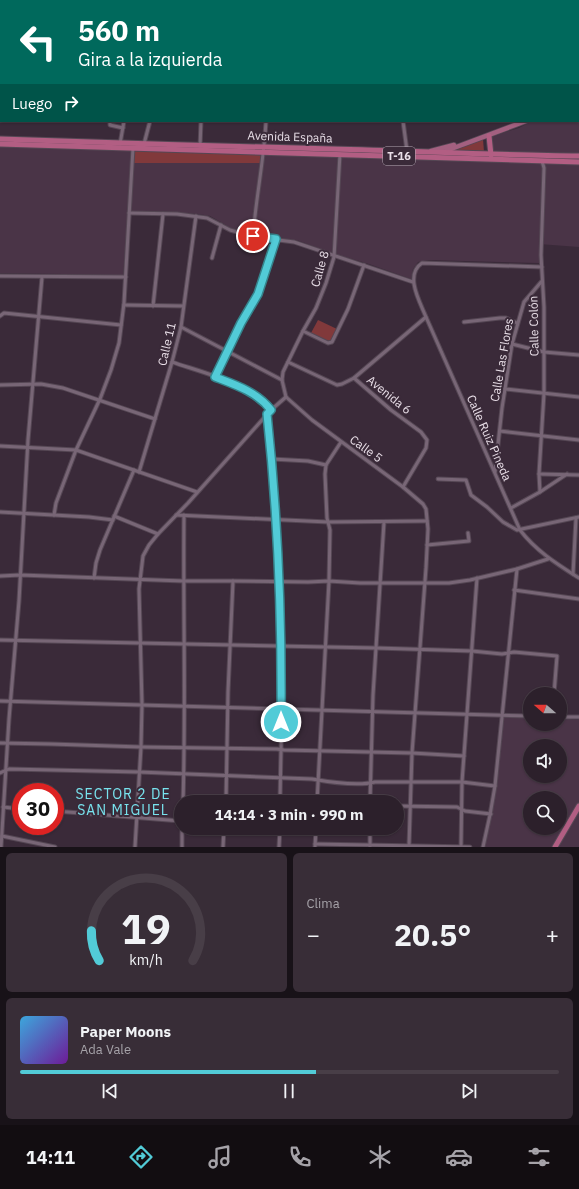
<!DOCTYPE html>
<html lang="es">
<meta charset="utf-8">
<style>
body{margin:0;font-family:"IBM Plex Sans",sans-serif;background:#382d37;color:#f1f3f6;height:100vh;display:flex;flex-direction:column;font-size:15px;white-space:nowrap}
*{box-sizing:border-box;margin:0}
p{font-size:13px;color:#a6a3a9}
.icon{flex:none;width:22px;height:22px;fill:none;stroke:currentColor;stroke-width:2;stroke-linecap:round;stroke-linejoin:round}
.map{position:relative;height:847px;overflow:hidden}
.sheet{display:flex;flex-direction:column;gap:6px;padding:6px;background:#181218;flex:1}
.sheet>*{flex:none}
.banner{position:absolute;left:0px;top:0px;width:579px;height:122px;box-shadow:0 1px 3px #0004,0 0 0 1px #483e47;background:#00695c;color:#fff;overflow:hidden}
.needle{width:26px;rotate:290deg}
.tools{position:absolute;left:523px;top:687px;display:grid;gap:8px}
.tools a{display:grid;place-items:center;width:44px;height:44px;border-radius:50%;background:#2c202b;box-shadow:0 1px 3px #0004,0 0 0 1px #483e47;font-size:20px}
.speed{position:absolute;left:12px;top:783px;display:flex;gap:8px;font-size:20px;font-weight:700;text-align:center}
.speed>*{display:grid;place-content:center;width:52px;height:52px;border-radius:50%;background:#2c202b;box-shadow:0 1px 3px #0004,0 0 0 1px #483e47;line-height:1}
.speed .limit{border:6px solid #d22;background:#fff;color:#111}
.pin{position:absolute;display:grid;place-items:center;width:34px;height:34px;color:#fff;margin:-17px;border:2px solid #fff;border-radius:50%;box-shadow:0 1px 4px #0007}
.me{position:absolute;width:44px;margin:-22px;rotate:0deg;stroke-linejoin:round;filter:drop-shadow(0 0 3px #0008)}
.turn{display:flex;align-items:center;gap:14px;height:84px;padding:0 12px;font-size:18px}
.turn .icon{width:52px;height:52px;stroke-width:2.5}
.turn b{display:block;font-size:28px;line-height:34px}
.then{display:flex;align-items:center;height:38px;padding:0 12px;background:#0003;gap:8px;font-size:15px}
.big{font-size:30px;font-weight:800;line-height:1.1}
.sheet .widget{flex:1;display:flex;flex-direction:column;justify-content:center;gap:6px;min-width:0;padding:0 14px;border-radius:6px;background:#382d37}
.sheet .dial{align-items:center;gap:0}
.dial svg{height:104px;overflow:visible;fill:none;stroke:#483e47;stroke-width:7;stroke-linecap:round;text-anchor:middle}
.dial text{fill:#f1f3f6;stroke:none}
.song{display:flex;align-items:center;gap:12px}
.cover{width:48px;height:48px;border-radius:6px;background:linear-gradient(135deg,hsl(200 70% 55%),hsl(280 70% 35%))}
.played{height:4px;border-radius:2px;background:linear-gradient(90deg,#52cbd7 55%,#483e47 55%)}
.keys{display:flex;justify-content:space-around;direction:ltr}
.heat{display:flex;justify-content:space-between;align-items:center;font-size:22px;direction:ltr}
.sheet .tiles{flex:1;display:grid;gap:6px;grid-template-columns:1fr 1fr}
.widget:last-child{grid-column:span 2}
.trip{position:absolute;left:174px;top:795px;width:230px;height:40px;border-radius:20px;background:#2c202b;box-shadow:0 1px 3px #0004,0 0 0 1px #483e47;font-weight:800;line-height:40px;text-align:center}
.tab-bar{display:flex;height:64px;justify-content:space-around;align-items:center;background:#120d11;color:#a6a3a9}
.tab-bar .icon{width:28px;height:28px}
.tab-bar .selected{color:#52cbd7}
.tab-bar b{font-size:18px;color:#f1f3f6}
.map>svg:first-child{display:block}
.built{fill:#4a3447;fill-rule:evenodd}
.green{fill:#81393b}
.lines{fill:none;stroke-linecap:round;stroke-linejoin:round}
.minor-casing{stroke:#554754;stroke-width:5}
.primary-casing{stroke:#554754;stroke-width:6}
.trunk-casing{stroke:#554754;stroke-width:7}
.minor{stroke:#786676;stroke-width:3}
.primary{stroke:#a36080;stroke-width:4.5}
.trunk{stroke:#b25e83;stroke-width:5}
.route-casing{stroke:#35848c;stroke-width:10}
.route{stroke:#52cbd7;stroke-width:7}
.labels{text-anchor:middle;stroke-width:4;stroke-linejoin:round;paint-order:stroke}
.shield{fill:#3a2a39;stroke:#b4a9b4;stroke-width:1}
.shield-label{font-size:11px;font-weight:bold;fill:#e9dfe8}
.street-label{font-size:12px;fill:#e9dfe8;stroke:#3a2a39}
.quarter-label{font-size:14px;letter-spacing:1px;fill:#78e3ee;stroke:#3a2a39}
</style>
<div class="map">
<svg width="579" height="847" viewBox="0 0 579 847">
<rect width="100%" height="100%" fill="#3a2a39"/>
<g class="built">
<polygon points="578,95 579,95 579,247 539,244 539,263 429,260 418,262 413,269 411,279 369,264 332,253 299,241 251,233 231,228 210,216 198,214 165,212 128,212 123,275 0,273 0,142 492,156 491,136 519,128 532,121 578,121"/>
<path d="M 502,716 L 530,717 L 530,724 L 560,724 L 560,719 L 579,720 L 579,847 L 484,847 L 492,813 ZM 530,746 L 560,746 L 560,776 L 530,776 ZM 530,798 L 560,798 L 560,828 L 530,828 Z"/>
</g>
<g class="green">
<polygon points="483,139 484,152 454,150"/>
<polygon points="133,149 264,152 262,163 132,163"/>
<polygon points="318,320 337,329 331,343 311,333"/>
</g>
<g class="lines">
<defs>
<g id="minor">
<polyline points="161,0 165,1"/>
<polyline points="291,0 291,1"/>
<polyline points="376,0 377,1"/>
<polyline points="475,0 478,1"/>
<polyline points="178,1 179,0"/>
<polyline points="210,1 210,0"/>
<polyline points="268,1 268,0"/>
<polyline points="578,38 579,38"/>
<polyline points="110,121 110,125 123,128"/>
<polyline points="403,121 407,151"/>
<polyline points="120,144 124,121"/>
<polyline points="144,144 150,121"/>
<polyline points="200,147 201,121"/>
<polyline points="129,213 177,214 207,218 230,230 255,237 294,242 413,282"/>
<path d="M 253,236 C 256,197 264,160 266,121"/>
<polyline points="212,258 221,225"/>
<path d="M 542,267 L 422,263 C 404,275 420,302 426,317 L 520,530 C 536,551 557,564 579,578"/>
<polyline points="0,276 126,277"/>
<polyline points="124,305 183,306"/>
<polyline points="153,306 163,214"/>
<polyline points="0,316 4,313 121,325"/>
<polyline points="464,322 500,318 506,318 517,323"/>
<polyline points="181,327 282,380 286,397"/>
<polyline points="303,331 328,343 332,342 348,309 364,265"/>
<polyline points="512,344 544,352 579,355"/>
<path d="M 172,362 C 204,373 249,383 271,410"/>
<polyline points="288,362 337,385 342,384 354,378 391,410 421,432 427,440 426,448 403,487"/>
<polyline points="215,377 241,323 258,294 277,239"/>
<polyline points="354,378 426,317"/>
<polyline points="282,380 283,372 303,331 316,308 326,283 334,257 340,154"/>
<polyline points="0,385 41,384 63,388 155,419"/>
<polyline points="505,389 579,397"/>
<polyline points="286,397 312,420 403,487 423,504 426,509 428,529 426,568 412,753 409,846"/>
<path d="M 267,414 C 274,477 278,539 281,602 C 284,668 281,735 280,802"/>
<polyline points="500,431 579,440"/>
<polyline points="0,446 76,450 197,492"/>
<polyline points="272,459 308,461 326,465"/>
<polyline points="139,472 172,362 181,327 196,216"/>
<polyline points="495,472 502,408 512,344 524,302 542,281"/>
<polyline points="539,474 579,475"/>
<polyline points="438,479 466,480 471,495 487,507 503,522 517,530 579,517"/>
<polyline points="540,492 539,474 544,393 544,307 541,255 544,168 542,161"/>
<polyline points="511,508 540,492 567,474"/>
<polyline points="0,512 89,517 113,520"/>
<polyline points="54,515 56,503 76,450 100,399 111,370 119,343 124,303 133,148"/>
<polyline points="176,515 328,522 427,521"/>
<polyline points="114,516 158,534"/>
<polyline points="427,545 469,541 468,533"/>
<polyline points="573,574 576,518"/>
<polyline points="0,576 20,575 183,581 233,581 308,582 329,581 360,583 449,583 470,580 517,569 548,559"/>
<polyline points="94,578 96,563 100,550 134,470"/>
<polyline points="514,590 579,599"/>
<polyline points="0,640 376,648 472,651 502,654 514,652 557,656 554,694"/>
<polyline points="0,701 530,716"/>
<polyline points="560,717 579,717"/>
<polyline points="0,743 51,744 141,747 277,749 284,750 412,753 464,756"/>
<path d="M 0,773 L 9,769 L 139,772 L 312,779 C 329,782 359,786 375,782 L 462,782 L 495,786"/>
<path d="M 183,802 C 186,706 183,611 184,515"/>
<polyline points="226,802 228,692 233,581"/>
<polyline points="317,802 329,581 330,530 327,518 325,474 326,465 341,442"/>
<polyline points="370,802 373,695 384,522"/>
<polyline points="397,806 457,807 465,811 491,814"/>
<polyline points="3,807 21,809"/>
<polyline points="55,811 181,821"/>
<polyline points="258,828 315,833"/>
<polyline points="2,836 55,847"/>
<polyline points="315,844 470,847"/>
<polyline points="1,847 9,719 19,601 28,440 42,277"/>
<polyline points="135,847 141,747 142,704 139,589 143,556 149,545 158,534 188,503 271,410 286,397"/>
<polyline points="182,847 182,828"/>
<polyline points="223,847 224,828"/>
<polyline points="279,847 280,828"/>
<polyline points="315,847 316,828"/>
<polyline points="370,847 370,828"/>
<polyline points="461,847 462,782 477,578"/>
<polyline points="483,847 490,815 495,786 517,569"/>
</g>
<g id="primary">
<polyline points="578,93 579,92"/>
<polyline points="431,151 454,145"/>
<polyline points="443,152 526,121"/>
</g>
<g id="trunk">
<polyline points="489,136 491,155"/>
<path d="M 0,139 C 111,143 221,146 332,149 C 414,151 497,155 579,156"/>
<polyline points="0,144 579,162"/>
<polyline points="555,847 579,806"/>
</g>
</defs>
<use href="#minor" class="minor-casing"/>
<use href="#primary" class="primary-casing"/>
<use href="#trunk" class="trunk-casing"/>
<use href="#minor" class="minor"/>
<use href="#primary" class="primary"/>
<use href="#trunk" class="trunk"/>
</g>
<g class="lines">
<defs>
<path id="route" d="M 253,236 L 276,239 L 258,294 L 241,323 L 215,377 C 236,385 257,392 271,410 L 267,414 C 278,517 282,619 281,722"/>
</defs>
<use href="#route" class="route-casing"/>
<use href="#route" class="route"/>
</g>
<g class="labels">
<rect class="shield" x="383" y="147" width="32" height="18" rx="3"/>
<g class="shield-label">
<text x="399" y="160">T-16</text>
</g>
<g class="street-label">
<text transform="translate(290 137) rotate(2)" y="4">Avenida España</text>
<text transform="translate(320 269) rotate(-74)" y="4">Calle 8</text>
<text transform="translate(534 326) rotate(-91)" y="4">Calle Colón</text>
<text transform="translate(167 344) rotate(-77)" y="4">Calle 11</text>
<text transform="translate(502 360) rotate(-80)" y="4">Calle Las Flores</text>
<text transform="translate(389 395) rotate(39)" y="4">Avenida 6</text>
<text transform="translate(489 438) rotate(66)" y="4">Calle Ruiz Pineda</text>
<text transform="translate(366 449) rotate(36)" y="4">Calle 5</text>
</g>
<g class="quarter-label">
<text x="123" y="799">SECTOR 2 DE<tspan x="123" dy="16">SAN MIGUEL</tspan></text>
</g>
</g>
</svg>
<div class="tools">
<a><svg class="needle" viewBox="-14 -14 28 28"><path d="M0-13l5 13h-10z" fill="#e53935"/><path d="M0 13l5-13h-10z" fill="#a6a3a9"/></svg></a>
<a><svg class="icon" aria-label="sound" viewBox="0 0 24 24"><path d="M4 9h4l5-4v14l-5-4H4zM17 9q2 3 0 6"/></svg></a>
<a><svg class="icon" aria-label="search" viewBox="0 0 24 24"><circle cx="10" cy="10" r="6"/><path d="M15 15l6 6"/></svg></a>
</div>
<div class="speed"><div class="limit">30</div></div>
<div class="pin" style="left:253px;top:236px;background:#d93025"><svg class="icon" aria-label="arrive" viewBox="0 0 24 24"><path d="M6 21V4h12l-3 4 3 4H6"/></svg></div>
<svg class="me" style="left:281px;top:722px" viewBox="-20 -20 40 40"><circle r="17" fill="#52cbd7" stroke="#fff" stroke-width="3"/><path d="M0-11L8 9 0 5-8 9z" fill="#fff"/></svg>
<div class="trip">14:14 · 3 min · 990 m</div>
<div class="banner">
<div class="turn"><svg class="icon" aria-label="left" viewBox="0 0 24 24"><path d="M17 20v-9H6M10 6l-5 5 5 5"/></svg><div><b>560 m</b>Gira a la izquierda</div></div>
<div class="then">Luego<svg class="icon" aria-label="right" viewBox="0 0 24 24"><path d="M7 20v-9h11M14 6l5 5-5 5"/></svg></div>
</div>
</div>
<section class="sheet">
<div class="tiles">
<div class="widget dial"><svg viewBox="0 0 100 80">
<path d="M14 69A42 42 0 1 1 86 69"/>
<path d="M14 69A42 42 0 0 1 8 46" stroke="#52cbd7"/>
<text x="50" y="56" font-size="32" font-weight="700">19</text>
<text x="50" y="72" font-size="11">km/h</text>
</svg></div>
<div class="widget"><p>Clima</p>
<div class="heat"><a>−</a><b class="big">20.5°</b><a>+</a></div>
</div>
<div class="widget">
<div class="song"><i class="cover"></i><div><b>Paper Moons</b><p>Ada Vale</p></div></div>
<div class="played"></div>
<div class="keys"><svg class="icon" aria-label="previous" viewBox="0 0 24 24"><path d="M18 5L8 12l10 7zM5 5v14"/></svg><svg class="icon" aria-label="pause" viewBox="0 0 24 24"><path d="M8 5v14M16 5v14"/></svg><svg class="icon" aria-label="next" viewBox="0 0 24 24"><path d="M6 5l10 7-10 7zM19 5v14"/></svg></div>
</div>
</div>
</section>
<nav class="tab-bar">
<b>14:11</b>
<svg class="icon selected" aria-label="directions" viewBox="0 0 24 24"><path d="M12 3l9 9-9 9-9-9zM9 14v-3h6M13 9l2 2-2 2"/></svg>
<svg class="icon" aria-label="music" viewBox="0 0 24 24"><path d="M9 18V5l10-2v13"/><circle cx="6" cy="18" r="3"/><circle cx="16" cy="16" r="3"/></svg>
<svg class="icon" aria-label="phone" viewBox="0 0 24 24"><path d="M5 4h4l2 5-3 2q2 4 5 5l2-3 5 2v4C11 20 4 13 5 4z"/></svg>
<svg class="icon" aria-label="climate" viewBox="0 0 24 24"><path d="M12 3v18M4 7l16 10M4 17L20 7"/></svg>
<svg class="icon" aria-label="car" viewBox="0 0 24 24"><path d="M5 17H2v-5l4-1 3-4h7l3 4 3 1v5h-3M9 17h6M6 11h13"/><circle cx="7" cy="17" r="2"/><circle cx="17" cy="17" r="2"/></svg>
<svg class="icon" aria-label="filters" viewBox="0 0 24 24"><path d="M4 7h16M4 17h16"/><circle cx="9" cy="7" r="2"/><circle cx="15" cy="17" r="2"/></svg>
</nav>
